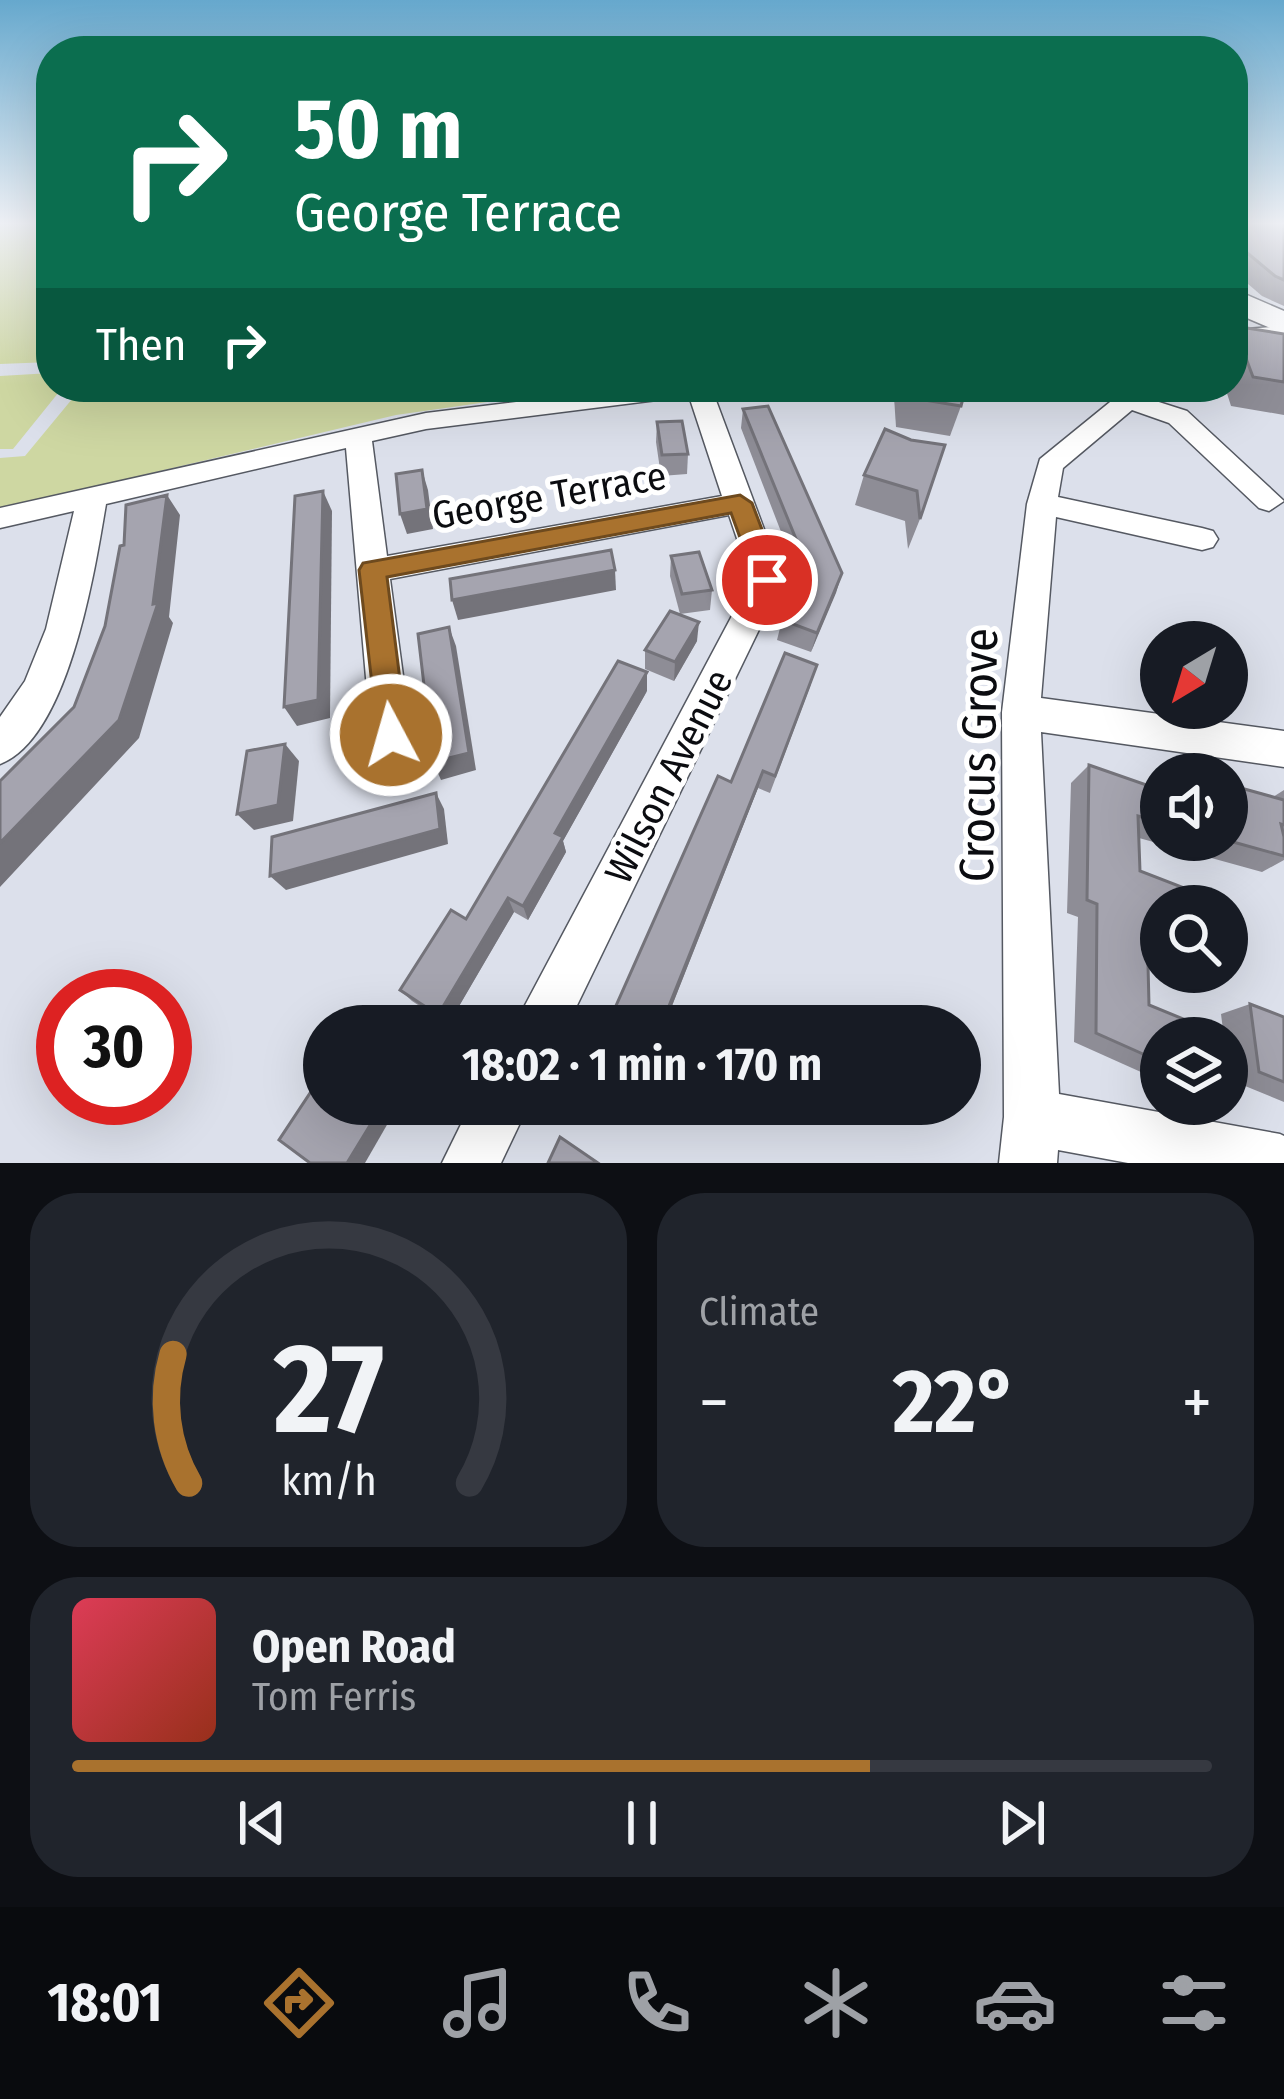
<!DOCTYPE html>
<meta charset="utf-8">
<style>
body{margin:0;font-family:"Fira Sans Condensed",sans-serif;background:#20242c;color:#f1f3f6;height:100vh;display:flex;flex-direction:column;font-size:45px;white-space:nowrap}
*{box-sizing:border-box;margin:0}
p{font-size:39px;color:#9ea1a6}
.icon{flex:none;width:66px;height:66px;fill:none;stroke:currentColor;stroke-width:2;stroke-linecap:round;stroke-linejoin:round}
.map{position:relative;height:1163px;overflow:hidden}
.drawer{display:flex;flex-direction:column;gap:30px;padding:30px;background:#0d0f14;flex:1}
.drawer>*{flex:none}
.banner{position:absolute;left:36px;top:36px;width:1212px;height:366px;border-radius:48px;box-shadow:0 12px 48px #0002;background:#0b6e4f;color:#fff;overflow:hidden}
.needle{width:78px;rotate:218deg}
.buttons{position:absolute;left:1140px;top:621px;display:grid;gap:24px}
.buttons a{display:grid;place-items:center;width:108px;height:108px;border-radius:50%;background:#171b24;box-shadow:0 12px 48px #0002;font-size:60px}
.speed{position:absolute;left:36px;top:969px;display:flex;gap:24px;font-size:60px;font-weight:700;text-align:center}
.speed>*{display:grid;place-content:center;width:156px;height:156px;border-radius:50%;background:#171b24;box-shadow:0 12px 48px #0002;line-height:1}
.speed .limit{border:18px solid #d22;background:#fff;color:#111}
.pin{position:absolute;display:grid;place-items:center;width:102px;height:102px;color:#fff;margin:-51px;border:6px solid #fff;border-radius:50%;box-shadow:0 3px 12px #0007}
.me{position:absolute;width:132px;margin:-66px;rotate:354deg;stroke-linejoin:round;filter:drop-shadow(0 0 9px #0008)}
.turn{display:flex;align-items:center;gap:42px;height:252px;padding:0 60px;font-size:54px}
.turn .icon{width:156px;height:156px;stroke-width:2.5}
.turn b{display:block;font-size:84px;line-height:102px}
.then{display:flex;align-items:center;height:114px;padding:0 60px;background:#0003;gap:24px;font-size:45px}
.big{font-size:90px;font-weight:700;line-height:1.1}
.drawer .card{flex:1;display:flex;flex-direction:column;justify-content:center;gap:18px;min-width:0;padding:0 42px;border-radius:48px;background:#20242c}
.drawer .dial{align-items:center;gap:0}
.dial svg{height:312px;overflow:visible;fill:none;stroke:#363941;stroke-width:7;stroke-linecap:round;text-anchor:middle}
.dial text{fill:#f1f3f6;stroke:none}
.song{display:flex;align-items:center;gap:36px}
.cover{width:144px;height:144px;border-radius:18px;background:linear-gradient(135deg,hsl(350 70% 55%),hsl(10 70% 35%))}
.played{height:12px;border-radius:6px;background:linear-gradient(90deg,#a9722e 70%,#363941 70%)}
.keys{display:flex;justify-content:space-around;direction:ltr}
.heat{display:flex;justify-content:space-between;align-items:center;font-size:66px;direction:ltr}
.drawer .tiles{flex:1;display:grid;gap:30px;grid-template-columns:1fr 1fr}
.card:last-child{grid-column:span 2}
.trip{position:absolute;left:303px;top:1005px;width:678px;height:120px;border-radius:60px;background:#171b24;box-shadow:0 12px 48px #0002;font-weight:700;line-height:120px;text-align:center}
.dock{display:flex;height:192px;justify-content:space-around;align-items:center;background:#090b0e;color:#9ea1a6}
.dock .icon{width:84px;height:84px}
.dock .active{color:#a9722e}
.dock b{font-size:54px;color:#f1f3f6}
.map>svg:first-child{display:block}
.green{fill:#ced7a2}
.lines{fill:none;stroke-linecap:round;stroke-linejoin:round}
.minor-casing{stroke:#555962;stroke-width:3}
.primary-casing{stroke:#555962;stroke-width:3}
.minor{fill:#fff;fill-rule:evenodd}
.primary{fill:#fff;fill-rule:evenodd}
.wall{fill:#8e8d96}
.shaded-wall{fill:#74737a}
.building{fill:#a5a4af;stroke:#74737a;stroke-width:3}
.route{fill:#a9722e;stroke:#6e4a1e;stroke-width:3}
.labels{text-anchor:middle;stroke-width:10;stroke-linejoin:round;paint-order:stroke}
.street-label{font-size:39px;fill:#0b0c10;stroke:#fff}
.near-street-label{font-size:48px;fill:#0b0c10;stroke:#fff}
</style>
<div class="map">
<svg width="1284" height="1163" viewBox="0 0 1284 1163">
<rect width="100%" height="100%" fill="#dce0eb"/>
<g class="green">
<polygon points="0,222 51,222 51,362 0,364"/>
<polygon points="51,373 51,387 63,387 13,449 0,449 0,376"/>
<polygon points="82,387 591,387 396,415 0,509 0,458 25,456"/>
</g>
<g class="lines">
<defs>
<g id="minor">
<polygon points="1284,326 1284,340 1233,344 1233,330"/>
<path d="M 639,387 L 711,387 L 783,580 L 567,1026 L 514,1026 L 751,580 L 729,515 L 390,579 L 411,735 L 405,747 L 391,753 L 377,747 L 371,735 L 346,448 L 106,504 C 95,569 69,738 0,764 L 0,717 L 25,681 L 46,629 L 74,511 L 0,528 L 0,508 L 426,413 ZM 689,396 L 722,496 L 387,556 L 372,441 L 426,429 Z"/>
<polygon points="1114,387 1138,387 1140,396 1187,411 1284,501 1269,511 1259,508 1169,423 1132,410 1063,468 1058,497 1202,528 1213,531 1218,539 1213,547 1202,550 1056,517 1041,698 1284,731 1284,767 1041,732 1059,1094 1280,1134 1284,1136 1284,1163 1128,1163 1058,1150 1057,1163 999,1163 1004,1117 1002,712 1027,504 1040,459 1115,398"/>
<polygon points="471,1104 529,1104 501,1163 442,1163"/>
</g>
<polygon id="primary" points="1233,289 1284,311 1284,334 1233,312"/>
</defs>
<use href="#minor" class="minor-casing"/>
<use href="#primary" class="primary-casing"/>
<use href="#minor" class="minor"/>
<use href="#primary" class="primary"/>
</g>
<g class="wall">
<polygon points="1233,222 1284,222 1284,306 1262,296 1233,271"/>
<polygon points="1234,326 1284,382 1284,415 1231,406 1225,387 1233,387"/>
<polygon points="897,387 966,387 961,406 950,436 896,427 894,397"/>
<polygon points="743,409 842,573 811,652 777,640 782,620 800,581 741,428"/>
<polygon points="657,422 688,454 687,474 661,476 656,442"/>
<polygon points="911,440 920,519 908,549 905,521 855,505 864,475"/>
<polygon points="671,556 712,590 710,610 680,614 670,576"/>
<polygon points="697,641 674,681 645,669 645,650"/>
<polygon points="811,684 770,793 758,788 664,1026 607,1026 731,782"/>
<polygon points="647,691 563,841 566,852 528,920 514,912 448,1025 412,1001 400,990 466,919"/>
<polygon points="1089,765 1161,790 1161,840 1227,840 1227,787 1230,785 1273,797 1284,790 1284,860 1262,872 1139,838 1140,871 1161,906 1161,951 1147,946 1149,1005 1161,1038 1161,1081 1074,1042 1078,917 1067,913 1071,783"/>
<polygon points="1250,1004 1284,1017 1284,1102 1228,1079 1227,1038 1224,1038 1221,1014"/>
</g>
<g class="shaded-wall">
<polygon points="422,470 428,490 433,529 407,534 400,514"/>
<polygon points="323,491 332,511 330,718 297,726 284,707"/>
<polygon points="167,495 180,515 169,617 173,623 139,738 0,887 0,843 153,604"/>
<polygon points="615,570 616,590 458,620 452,600"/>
<polygon points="842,573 836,593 811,652 817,633"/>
<polygon points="699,622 697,641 674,681 675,662"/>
<polygon points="449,627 456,646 476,770 441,780 433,762"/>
<polygon points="647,672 647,691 563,841 566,852 528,920 523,906 555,833"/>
<polygon points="285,744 299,761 293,821 254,830 237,814"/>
<polygon points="763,771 758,788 664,1026 661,1026"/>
<polygon points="436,793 444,809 448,844 286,890 270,876"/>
<polygon points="508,898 514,912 448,1025 438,1015"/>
<polygon points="383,1104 399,1104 365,1163 347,1163"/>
</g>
<g class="building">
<polygon points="1233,222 1284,222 1284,280 1275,276 1233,241"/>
<polygon points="1234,326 1284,334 1284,382 1253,377"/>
<polygon points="905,387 966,387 961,406 906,397"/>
<polygon points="768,406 842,573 817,633 782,620 807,566 743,409"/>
<polygon points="682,421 688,454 662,455 657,422"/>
<polygon points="885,429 911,440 945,445 920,519 917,491 864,475"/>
<polygon points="422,470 427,509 400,514 396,474"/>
<polygon points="323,491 318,700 284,707 295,496"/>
<polygon points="167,495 153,604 158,603 119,720 0,843 0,781 74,707 105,626 120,546 124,545 126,505"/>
<polygon points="611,550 615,570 452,600 450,579"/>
<polygon points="699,552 712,590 682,594 671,556"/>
<polygon points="670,611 699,622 675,662 645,650"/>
<polygon points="449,627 469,753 433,762 418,634"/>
<polygon points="785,653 817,665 775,776 763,771 661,1026 607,1026 718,776 731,782"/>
<polygon points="618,661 647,672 555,833 563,837 523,906 508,898 438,1015 400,990 451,910 466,919"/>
<polygon points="285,744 278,805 237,814 247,751"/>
<polygon points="1089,765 1161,790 1161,822 1138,816 1140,871 1205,896 1206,906 1161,906 1161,929 1147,924 1149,1005 1220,1034 1220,1038 1161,1038 1161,1062 1096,1033 1097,904 1087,900"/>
<polygon points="1230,785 1284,800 1284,825 1281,824 1284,837 1284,856 1226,840 1227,794 1232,795"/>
<polygon points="436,793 440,829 270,876 272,837"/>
<polygon points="1250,1004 1284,1017 1284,1082 1259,1072"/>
<polygon points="324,1072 324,1104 383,1104 347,1163 310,1163 279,1140"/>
<polygon points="560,1137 598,1163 548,1163"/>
</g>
<linearGradient id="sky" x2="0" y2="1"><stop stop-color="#66a8cd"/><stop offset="0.58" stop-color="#eff1f6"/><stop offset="1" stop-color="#eff1f6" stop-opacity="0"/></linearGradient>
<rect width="1284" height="385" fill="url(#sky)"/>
<polygon class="route" points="740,495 752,503 781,580 777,587 758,587 731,513 387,577 407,735 402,746 391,750 379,746 359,570 363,563"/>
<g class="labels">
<g class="street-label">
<text transform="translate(549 495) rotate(-10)" y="14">George Terrace</text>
<text transform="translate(668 776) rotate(-63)" y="14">Wilson Avenue</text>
</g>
<g class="near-street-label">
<text transform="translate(978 755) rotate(-89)" y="17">Crocus Grove</text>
</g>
</g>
</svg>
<div class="buttons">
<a><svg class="needle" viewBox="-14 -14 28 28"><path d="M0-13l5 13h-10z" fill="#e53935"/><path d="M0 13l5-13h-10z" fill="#9ea1a6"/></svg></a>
<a><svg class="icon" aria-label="sound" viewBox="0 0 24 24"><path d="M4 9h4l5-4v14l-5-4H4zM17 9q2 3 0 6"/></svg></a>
<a><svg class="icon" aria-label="search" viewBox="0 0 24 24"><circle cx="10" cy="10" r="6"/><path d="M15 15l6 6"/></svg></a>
<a><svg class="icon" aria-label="layers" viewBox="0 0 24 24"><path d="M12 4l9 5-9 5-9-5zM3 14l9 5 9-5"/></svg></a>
</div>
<div class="speed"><div class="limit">30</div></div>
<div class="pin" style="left:767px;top:580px;background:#d93025"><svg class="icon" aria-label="arrive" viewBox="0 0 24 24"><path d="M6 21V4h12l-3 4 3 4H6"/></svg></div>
<svg class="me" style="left:391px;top:735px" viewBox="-20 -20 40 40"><circle r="17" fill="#a9722e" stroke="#fff" stroke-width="3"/><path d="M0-11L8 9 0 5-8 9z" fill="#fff"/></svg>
<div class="trip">18:02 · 1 min · 170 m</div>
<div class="banner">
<div class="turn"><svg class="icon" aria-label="right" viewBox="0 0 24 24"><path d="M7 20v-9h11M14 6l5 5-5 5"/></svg><div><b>50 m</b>George Terrace</div></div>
<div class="then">Then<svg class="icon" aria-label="right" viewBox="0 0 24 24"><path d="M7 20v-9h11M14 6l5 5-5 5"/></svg></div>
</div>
</div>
<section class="drawer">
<div class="tiles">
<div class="card dial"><svg viewBox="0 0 100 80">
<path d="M14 69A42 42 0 1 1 86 69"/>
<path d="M14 69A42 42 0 0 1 10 36" stroke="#a9722e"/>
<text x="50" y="56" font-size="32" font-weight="700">27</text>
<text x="50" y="72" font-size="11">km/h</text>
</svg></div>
<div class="card"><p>Climate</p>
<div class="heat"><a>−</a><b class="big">22°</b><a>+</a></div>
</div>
<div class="card">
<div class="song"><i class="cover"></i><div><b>Open Road</b><p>Tom Ferris</p></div></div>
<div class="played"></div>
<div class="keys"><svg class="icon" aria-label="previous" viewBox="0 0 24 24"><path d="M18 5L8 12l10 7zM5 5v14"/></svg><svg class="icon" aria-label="pause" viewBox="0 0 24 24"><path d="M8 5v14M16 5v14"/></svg><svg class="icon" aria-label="next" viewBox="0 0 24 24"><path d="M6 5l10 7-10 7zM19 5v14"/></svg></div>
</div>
</div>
</section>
<nav class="dock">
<b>18:01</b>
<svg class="icon active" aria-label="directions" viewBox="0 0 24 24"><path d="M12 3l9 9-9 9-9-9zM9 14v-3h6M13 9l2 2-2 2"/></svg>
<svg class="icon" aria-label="music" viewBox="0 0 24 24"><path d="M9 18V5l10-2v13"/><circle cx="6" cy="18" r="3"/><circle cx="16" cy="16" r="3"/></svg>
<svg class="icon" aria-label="phone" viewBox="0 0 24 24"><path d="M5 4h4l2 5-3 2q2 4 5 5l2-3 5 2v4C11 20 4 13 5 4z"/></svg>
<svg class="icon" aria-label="climate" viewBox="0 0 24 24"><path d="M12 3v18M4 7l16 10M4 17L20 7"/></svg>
<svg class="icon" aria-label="car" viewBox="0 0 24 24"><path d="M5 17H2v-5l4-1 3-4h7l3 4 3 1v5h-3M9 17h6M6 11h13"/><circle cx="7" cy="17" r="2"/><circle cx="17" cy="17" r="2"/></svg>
<svg class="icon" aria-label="filters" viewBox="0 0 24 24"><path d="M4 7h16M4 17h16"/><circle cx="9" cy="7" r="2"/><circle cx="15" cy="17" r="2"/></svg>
</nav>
